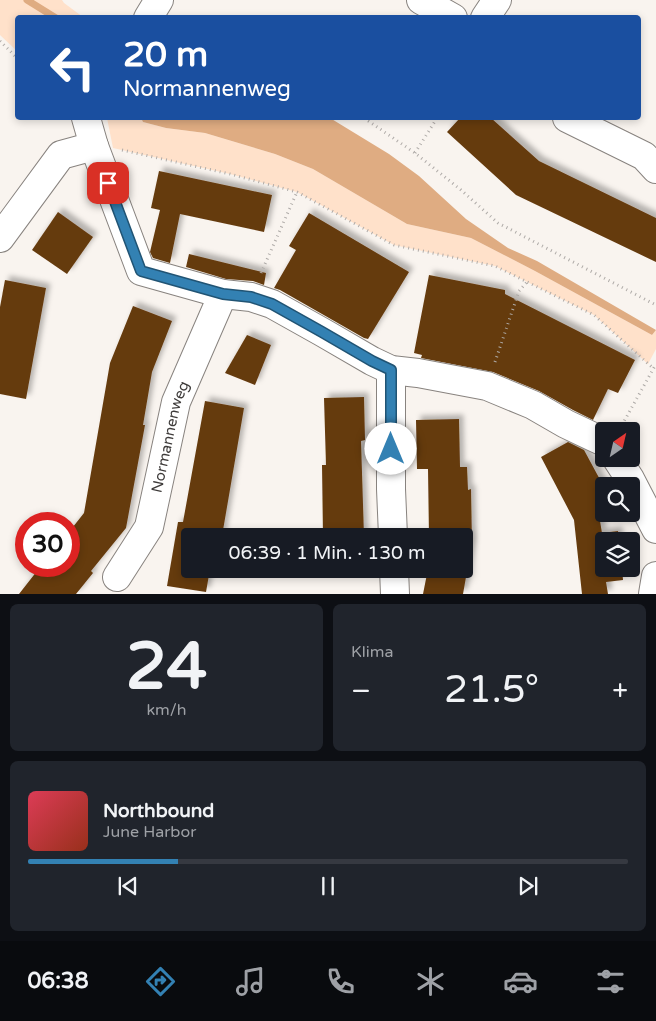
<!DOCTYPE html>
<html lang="de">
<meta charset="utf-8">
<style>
body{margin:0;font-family:"Varela Round",sans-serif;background:#20242c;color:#f1f3f6;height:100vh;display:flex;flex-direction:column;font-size:19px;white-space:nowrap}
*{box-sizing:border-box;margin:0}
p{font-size:16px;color:#9ea1a6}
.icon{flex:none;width:28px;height:28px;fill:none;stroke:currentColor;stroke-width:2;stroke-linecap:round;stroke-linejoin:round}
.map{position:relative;height:594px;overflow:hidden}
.panel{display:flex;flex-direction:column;gap:10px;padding:10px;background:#0d0f14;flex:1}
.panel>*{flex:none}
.top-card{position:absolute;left:15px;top:15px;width:626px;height:105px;border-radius:5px;box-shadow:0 2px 8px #0003;background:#1a4fa0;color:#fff;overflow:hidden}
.needle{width:32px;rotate:34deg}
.buttons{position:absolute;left:595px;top:422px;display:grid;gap:10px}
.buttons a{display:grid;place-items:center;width:45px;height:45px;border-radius:5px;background:#171b24;box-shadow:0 2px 8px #0003;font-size:25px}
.speed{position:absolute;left:15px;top:512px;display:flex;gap:10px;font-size:25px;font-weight:700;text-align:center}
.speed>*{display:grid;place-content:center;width:65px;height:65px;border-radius:50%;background:#171b24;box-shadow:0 2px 8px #0003;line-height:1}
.speed .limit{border:8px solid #d22;background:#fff;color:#111}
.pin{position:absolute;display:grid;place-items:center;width:42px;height:42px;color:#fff;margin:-21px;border-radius:10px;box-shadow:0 2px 8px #0006}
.me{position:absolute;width:55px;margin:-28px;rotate:0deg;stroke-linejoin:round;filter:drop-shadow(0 0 4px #0008)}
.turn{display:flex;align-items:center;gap:18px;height:105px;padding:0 25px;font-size:22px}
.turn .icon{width:65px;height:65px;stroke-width:2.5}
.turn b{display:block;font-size:35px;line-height:42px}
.big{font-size:38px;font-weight:600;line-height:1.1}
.panel .card{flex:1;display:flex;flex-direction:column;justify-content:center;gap:8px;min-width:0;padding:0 18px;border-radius:8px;background:#20242c}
.panel .dial{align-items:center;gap:0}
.dial b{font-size:65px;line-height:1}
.song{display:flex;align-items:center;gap:15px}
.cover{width:60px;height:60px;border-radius:8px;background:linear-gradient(135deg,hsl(350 70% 55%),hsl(10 70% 35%))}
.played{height:5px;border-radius:2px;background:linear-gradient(90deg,#3381b3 25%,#363941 25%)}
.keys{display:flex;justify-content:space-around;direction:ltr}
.heat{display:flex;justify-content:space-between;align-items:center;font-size:28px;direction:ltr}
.panel .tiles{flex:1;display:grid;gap:10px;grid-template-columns:1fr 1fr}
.card:last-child{grid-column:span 2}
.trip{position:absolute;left:181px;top:528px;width:292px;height:50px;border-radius:5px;background:#171b24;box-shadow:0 2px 8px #0003;font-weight:600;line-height:50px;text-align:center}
.menu{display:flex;height:80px;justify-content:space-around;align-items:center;background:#090b0e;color:#9ea1a6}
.menu .icon{width:35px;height:35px}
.menu .on{color:#3381b3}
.menu b{font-size:22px;color:#f1f3f6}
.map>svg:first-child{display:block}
.green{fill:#ffe1ca}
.water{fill:#dfac82}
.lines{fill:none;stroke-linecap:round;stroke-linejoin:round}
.stream{stroke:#dfac82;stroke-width:7}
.building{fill:#653a0d;filter:url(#shadow)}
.minor-casing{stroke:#88837f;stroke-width:30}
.path{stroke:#afaba8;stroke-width:3;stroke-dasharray:1 4;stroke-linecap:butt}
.minor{stroke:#fff;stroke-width:28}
.route-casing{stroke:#215474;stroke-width:12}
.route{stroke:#3381b3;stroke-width:9}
.labels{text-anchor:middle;stroke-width:5;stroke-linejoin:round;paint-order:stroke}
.street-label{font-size:15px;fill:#3e3b3a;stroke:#f9f4ef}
</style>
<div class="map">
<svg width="656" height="594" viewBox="0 0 656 594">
<defs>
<filter id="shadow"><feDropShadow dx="4.5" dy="-4.5" stdDeviation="2.5" flood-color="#0004"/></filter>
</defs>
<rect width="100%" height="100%" fill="#f9f4ef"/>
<g class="green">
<polygon points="0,0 62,0 64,3 83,17 18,18 17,51 0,35"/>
<polygon points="107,118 141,118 143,122 166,128 205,133 275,154 313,169 407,224 471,238 535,271 652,335 656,330 656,349 648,364 594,315 495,266 394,245 297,192 230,174 113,148"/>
</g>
<polygon class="water" points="141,118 330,118 389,154 419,176 466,219 508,248 537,261 656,330 652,335 535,271 471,238 407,224 313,169 275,154 205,133 166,128 143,122"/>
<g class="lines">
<polyline class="stream" points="27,0 56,18"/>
</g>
<g class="building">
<polygon points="460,118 491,118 539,161 656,218 656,262 516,195 447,132"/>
<polygon points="159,171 272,195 264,232 180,214 170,263 153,258 150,252 160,210 151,208"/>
<polygon points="58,212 93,237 67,274 32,250"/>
<polygon points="309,213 409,272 368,339 364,338 280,290 274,288 296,250 289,246"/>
<polygon points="189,254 266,273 264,285 253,281 226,279 186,267"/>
<polygon points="429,275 505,290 505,294 635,360 618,393 608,389 593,420 573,410 539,391 493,372 421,358 422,355 414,353"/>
<polygon points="5,280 46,288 26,399 0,394 0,307"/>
<polygon points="133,306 172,321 152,372 143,425 145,425 126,528 91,571 93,573 76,594 19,594 41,566 69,566 69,532 84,513 110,363"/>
<polygon points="247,335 271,345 255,385 225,373"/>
<polygon points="364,397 365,440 361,441 364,536 323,536 322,465 326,465 324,398"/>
<polygon points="205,401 244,408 222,536 190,536 190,569 210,569 206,592 167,586 178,522 183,522"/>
<polygon points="459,419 460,467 467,467 468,490 471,489 472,543 463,594 423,594 428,569 465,569 465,536 429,536 428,469 417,469 416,420"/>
<polygon points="568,442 584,450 604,487 604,493 596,497 602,533 618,531 619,541 604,541 604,569 622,569 623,580 606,582 608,594 582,594 574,520 541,457"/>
<polygon points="324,569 364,569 364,575 324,576"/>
</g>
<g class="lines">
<defs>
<g id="minor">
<polyline points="421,0 453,18"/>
<polyline points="148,18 159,0"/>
<polyline points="485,18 497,0"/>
<polyline points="86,118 94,146 141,271 223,294 251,297 272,304 322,332 372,361 391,370 418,373 487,386 533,405 566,424 604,442"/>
<polyline points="567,118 644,156 656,169"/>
<polyline points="0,238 61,155 94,146"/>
<polyline points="391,370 391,489 393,536"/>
<polyline points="617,459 630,479 656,529"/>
<polyline points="394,569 395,594"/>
<path id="s1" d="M 117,577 L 149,527 L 176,402 L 223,294"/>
<polyline points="653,594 656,576"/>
</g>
</defs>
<use href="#minor" class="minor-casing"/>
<g class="path">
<polyline points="0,41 18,59"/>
<polyline points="364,118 415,153 461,190 498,223 656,305"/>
<polyline points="122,150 230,174 297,192 394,245 495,266 594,315 654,369"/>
<polyline points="415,153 437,118"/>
<polyline points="261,273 297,192"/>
<polyline points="495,362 519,291 527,282"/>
<polyline points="622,425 656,364"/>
</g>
<use href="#minor" class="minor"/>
</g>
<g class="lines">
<defs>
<polyline id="route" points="108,183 141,271 223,294 251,297 272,304 322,332 372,361 391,370 391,449"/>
</defs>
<use href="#route" class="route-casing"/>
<use href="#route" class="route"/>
</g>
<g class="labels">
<g class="street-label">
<text dy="5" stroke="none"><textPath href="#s1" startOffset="152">Normannenweg</textPath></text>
</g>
</g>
</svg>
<div class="buttons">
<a><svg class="needle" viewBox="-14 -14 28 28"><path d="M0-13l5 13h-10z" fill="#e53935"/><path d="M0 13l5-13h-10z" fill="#9ea1a6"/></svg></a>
<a><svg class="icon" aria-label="search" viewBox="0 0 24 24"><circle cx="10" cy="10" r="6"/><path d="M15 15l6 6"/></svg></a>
<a><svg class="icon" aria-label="layers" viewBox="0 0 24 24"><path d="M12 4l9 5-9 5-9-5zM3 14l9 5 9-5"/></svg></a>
</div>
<div class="speed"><div class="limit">30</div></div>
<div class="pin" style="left:108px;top:183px;background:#d93025"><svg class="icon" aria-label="arrive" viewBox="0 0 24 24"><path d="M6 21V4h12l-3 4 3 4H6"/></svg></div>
<svg class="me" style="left:391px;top:449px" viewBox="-20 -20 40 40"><circle r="19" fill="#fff"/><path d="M0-13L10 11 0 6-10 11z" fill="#3381b3"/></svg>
<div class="trip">06:39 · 1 Min. · 130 m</div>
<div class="top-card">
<div class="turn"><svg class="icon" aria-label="left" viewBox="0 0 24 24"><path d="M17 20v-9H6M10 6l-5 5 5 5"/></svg><div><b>20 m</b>Normannenweg</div></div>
</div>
</div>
<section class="panel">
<div class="tiles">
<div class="card dial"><b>24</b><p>km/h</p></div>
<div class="card"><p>Klima</p>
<div class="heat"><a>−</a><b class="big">21.5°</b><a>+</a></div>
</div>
<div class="card">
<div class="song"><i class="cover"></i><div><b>Northbound</b><p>June Harbor</p></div></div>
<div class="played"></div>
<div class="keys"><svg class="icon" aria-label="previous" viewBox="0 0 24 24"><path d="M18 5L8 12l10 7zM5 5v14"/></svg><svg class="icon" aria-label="pause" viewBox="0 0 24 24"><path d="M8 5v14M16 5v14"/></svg><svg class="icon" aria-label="next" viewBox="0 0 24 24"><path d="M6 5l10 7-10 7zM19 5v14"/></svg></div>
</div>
</div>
</section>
<nav class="menu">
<b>06:38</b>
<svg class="icon on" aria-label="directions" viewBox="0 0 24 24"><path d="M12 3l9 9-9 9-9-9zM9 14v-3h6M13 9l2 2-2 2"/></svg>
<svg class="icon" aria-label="music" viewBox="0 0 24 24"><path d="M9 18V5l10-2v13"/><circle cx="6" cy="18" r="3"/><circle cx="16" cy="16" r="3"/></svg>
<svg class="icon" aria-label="phone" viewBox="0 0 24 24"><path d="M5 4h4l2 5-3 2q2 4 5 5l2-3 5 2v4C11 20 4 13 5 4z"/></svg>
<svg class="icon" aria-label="climate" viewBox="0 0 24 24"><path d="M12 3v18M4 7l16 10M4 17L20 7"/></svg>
<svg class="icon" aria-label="car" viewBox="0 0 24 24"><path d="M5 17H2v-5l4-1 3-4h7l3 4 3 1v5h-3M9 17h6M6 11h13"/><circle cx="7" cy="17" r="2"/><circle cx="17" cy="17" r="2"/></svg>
<svg class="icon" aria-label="filters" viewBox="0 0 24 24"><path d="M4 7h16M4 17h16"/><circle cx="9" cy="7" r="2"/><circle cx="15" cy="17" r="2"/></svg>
</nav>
